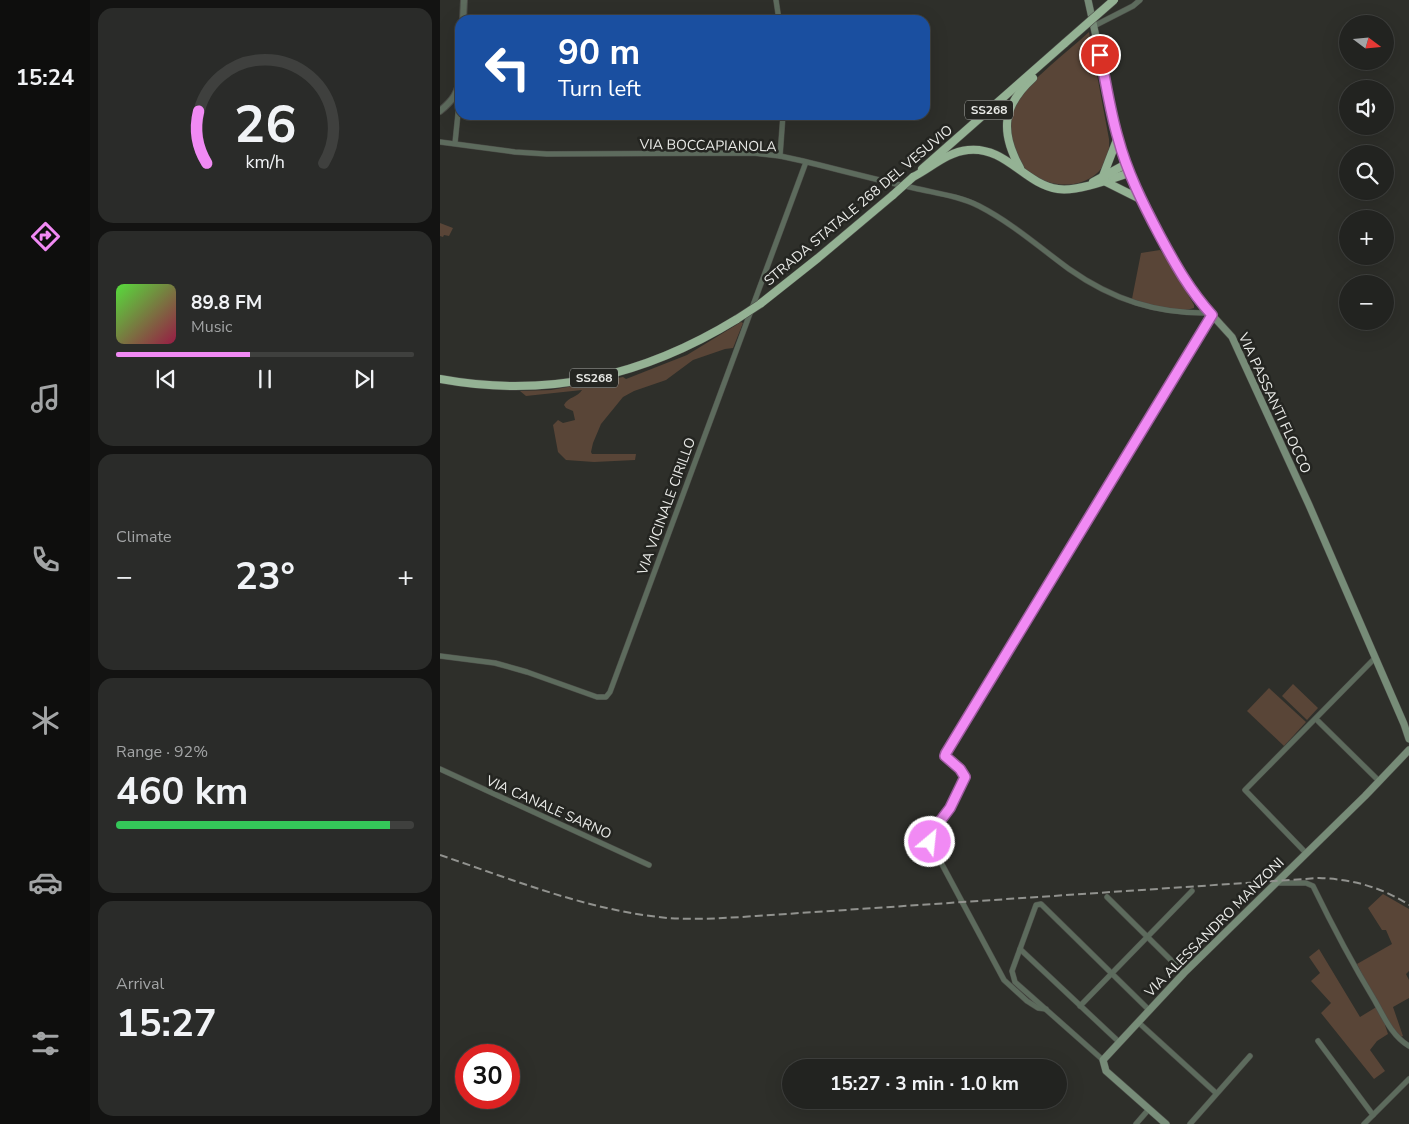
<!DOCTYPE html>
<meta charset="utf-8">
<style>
body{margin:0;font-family:"Nunito Sans",sans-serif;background:#2a2b29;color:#f1f3f6;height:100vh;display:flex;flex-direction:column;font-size:19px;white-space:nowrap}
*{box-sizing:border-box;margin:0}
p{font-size:16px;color:#a2a4a5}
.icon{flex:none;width:28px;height:28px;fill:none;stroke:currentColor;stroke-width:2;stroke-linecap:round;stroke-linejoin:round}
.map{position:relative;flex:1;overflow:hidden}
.sheet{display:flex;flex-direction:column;gap:8px;padding:8px;background:#131312;width:350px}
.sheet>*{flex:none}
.banner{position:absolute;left:15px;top:15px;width:475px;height:105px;border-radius:15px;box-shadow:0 5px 20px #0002,0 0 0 1px #3f403e;background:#1a4fa0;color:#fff;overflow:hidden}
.needle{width:32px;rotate:106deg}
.tools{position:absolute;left:899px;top:15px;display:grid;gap:10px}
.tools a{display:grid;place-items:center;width:55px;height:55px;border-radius:50%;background:#222320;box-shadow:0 5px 20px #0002,0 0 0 1px #3f403e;font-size:25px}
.speed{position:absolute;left:15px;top:1044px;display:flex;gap:10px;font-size:25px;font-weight:700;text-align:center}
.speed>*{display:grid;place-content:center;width:65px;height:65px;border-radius:50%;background:#222320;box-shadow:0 5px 20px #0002,0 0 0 1px #3f403e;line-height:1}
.speed .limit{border:8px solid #d22;background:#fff;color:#111}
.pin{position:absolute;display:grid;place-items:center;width:42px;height:42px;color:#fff;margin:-21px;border:2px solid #fff;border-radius:50%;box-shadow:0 1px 5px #0007}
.me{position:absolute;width:55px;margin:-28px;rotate:28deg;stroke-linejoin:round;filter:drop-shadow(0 0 4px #0008)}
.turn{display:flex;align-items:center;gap:18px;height:105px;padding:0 20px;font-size:22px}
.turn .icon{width:65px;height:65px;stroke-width:2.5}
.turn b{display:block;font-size:35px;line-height:42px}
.big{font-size:38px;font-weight:700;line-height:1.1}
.sheet .widget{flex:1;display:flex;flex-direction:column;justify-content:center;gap:8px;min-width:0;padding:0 18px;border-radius:15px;background:#2a2b29}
.sheet .dial{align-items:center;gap:0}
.dial svg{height:130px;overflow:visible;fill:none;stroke:#3f403e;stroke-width:7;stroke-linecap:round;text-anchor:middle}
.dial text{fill:#f1f3f6;stroke:none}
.song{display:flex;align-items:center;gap:15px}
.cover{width:60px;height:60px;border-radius:8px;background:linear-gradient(135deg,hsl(110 70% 55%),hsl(340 70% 35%))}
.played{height:5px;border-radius:2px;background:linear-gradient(90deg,#f18af4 45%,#3f403e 45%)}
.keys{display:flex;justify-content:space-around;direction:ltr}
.heat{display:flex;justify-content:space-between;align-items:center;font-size:28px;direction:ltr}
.charge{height:8px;border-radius:4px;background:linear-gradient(90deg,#34c759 92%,#3f403e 0)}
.trip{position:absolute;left:342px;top:1059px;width:285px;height:50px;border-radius:25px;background:#222320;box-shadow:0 5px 20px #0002,0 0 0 1px #3f403e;font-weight:700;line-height:50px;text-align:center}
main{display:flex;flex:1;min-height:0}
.menu{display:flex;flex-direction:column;width:90px;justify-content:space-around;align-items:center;background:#0e0e0d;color:#a2a4a5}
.menu .icon{width:35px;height:35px}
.menu .current{color:#f18af4}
.menu b{font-size:22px;color:#f1f3f6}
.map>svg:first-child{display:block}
.green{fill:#594537}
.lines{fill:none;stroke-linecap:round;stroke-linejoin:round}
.minor-casing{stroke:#4c4d48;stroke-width:6}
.tertiary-casing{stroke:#4c4d48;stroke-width:8}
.secondary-casing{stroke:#4c4d48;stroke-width:8}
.trunk-casing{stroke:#4c4d48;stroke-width:9}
.minor{stroke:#5d6b5d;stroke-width:5}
.tertiary{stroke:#5d6b5d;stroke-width:6}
.secondary{stroke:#778c78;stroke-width:7}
.trunk{stroke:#94b294;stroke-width:8}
.rail{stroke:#91928e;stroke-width:2;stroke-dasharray:8 4;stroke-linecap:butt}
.trunk-bridge-casing{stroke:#4c4d48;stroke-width:9;stroke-linecap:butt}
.trunk-bridge{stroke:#94b294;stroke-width:8}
.route-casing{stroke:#9d5a9f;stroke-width:12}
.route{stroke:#f18af4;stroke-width:9}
.labels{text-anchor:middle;stroke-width:5;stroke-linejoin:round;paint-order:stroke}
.shield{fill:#242521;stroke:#afb0ac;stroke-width:1}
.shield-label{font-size:12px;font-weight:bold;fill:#eaebe8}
.street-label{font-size:14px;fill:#eaebe8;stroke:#242521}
</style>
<main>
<nav class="menu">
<b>15:24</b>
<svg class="icon current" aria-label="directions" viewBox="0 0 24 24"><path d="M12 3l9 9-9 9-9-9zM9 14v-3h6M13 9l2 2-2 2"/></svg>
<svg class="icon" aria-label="music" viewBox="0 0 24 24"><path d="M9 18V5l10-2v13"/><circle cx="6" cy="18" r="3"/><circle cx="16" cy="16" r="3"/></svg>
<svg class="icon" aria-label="phone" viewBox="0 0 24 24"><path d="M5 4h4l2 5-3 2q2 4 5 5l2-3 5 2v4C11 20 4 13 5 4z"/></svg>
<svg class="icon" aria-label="climate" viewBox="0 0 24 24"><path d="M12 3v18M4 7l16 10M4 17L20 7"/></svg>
<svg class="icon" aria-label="car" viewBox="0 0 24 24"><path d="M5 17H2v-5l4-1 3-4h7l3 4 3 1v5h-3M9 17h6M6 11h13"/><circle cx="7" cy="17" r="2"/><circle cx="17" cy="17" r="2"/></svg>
<svg class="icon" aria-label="filters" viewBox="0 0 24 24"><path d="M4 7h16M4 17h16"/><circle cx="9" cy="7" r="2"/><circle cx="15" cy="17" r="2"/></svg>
</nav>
<section class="sheet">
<div class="widget dial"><svg viewBox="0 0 100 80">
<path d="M14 69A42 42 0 1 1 86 69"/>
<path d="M14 69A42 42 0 0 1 9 37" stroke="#f18af4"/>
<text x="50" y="56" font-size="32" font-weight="700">26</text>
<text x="50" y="72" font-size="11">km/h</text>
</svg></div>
<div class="widget">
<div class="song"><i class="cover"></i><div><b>89.8 FM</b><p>Music</p></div></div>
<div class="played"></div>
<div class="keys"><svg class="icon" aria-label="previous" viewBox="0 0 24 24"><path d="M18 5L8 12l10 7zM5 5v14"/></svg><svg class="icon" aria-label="pause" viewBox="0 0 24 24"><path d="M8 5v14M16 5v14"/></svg><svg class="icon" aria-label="next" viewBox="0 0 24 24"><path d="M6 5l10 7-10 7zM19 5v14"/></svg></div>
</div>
<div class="widget"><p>Climate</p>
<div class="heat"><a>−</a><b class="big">23°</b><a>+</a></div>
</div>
<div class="widget"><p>Range · 92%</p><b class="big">460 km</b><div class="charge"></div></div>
<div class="widget"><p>Arrival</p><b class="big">15:27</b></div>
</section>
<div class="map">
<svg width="969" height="1124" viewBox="0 0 969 1124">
<rect width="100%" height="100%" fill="#2e2f2a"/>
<g class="green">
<path d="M 649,32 L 669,139 C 673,195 596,198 575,155 C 573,151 573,145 572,140 C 569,129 569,118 574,107 C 583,85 630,50 649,32 Z"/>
<polygon points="0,223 13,228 9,236 4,235 3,237 0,236"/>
<path d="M 720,250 L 729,262 L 754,305 L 754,308 C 738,314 708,304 692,299 L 701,253 Z"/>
<path d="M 301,322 L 303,323 L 293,348 L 285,349 L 253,360 L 226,380 L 194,391 L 183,397 L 161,424 L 153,443 L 151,452 L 152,454 L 196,454 L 195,460 L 154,462 L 126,460 L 118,452 L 113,425 L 118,420 L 123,423 L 135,420 L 133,411 L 126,408 L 124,405 C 128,397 138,397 142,390 L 86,396 L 80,391 L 111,390 L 183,377 L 186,379 L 247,355 Z"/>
<polygon points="853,684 878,708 867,720 842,696"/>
<polygon points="829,688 866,722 844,746 807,711"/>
<polygon points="943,894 969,909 969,971 966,974 969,980 969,998 953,1007 963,1036 959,1038 950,1024 945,1025 948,1034 937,1041 930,1050 945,1071 934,1079 881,1013 891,1003 871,981 880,973 869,957 879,949 920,1017 938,1006 917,964 952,944 946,930 942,930 928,908"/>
</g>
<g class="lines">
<defs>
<g id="minor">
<polyline points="336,0 339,20"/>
<polyline points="654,26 693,6 700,0"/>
<path d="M 0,142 L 75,152 L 107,154 L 313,153 L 340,156 L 363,161 C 400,170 437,180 474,188 C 495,193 520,196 539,206 C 572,223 599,247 629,269 C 673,300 717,314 770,313"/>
<polyline points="15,143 19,104 16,96"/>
<polyline points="340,156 343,115"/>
<polyline points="0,656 55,663 87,672 157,697 166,697 170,692 366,162"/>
<polyline points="878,721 939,781"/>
<polyline points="0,769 209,865"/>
<polyline points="866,853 805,790 935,658"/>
<path d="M 835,883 L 866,883 L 873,886 C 892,925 912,963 935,1001 C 944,1017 952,1036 969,1046"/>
<polyline points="667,897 744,973"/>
<polyline points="580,949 679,1042"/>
<polyline points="640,1006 752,891"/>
<polyline points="606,1009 598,1008 587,1001 564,980 490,842 489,836 510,808 525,777 520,769 505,756 772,315"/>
<polyline points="698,1022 776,1093"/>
<polyline points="878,1041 933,1115"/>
<polyline points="663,1060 575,982 572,971 596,905 601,904 709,1010"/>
<polyline points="696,1124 709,1109"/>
<polyline points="750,1124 810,1056"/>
<polyline points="924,1124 969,1079"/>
</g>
<g id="tertiary">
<polyline points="23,20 24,0"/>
<path d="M 0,111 C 12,101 19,93 20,76"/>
</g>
<g id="secondary">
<polyline points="648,0 678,137 689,173 707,212 741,276 761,303 792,337 869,505 964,724 969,739"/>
<polyline points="726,1124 666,1071 663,1060 744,973 925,796 969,750"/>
</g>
<g id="trunk">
<path d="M 580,168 C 560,132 562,106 593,78"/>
<polyline points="482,169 625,43"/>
<polyline points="663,176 678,137"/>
<path d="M 473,177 C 491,168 507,152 528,150 C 566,146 584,184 618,189 C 637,192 671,179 689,173"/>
<polyline points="664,181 700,199"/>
<polyline points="653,182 686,164"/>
<polyline points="320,304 378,258 453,195"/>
<path d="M 0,379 C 108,399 204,376 297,319"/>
</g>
</defs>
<use href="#minor" class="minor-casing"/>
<use href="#tertiary" class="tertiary-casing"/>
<use href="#secondary" class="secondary-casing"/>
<use href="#trunk" class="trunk-casing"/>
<use href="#minor" class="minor"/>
<use href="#tertiary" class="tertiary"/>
<use href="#secondary" class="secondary"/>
<use href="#trunk" class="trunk"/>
<path class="rail" d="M 0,855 C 74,880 150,911 228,918 C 257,920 286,918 316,916 L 879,878 C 911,879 942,887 969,905"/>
<defs>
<g id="trunk-bridge">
<polyline points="625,43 674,0"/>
<polyline points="453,195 473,177"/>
<polyline points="297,319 320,304"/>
</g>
</defs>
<use href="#trunk-bridge" class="trunk-bridge-casing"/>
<use href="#trunk-bridge" class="trunk-bridge"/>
</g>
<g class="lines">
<defs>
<path id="route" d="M 490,842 L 489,836 L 510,808 L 525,777 L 520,769 L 505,756 L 506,753 L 772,315 C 750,291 735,264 720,236 C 703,204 687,172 678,138 C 670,111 666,82 660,55"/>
</defs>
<use href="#route" class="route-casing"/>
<use href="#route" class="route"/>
</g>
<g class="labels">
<g class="shield">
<rect x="525" y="100.5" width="48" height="19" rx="4"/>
<rect x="130" y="368.5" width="48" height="19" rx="4"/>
</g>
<g class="shield-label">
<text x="549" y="114">SS268</text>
<text x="154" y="382">SS268</text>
</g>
<g class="street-label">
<text transform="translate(268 145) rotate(1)" y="5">VIA BOCCAPIANOLA</text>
<text transform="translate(418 205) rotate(-40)" y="5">STRADA STATALE 268 DEL VESUVIO</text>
<text transform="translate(835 403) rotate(65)" y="5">VIA PASSANTI FLOCCO</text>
<text transform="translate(226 506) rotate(-70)" y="5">VIA VICINALE CIRILLO</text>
<text transform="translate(109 807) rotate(24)" y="5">VIA CANALE SARNO</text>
<text transform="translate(774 927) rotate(-45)" y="5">VIA ALESSANDRO MANZONI</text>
</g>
</g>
</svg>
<div class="tools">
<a><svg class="needle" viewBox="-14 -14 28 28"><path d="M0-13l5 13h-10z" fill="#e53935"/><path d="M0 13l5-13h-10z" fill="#a2a4a5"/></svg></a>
<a><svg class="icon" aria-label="sound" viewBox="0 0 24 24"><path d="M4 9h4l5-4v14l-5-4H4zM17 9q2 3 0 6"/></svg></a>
<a><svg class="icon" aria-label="search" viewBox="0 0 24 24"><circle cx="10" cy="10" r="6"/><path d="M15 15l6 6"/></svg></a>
<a>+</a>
<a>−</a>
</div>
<div class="speed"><div class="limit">30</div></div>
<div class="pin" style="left:660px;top:55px;background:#d93025"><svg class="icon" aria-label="arrive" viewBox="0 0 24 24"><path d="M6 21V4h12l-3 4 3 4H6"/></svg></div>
<svg class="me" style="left:490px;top:842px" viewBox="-20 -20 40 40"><circle r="17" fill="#f18af4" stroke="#fff" stroke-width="3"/><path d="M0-11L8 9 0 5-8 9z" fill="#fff"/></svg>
<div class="trip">15:27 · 3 min · 1.0 km</div>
<div class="banner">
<div class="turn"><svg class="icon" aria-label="left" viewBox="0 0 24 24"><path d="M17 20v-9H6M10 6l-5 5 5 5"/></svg><div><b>90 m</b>Turn left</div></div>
</div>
</div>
</main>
